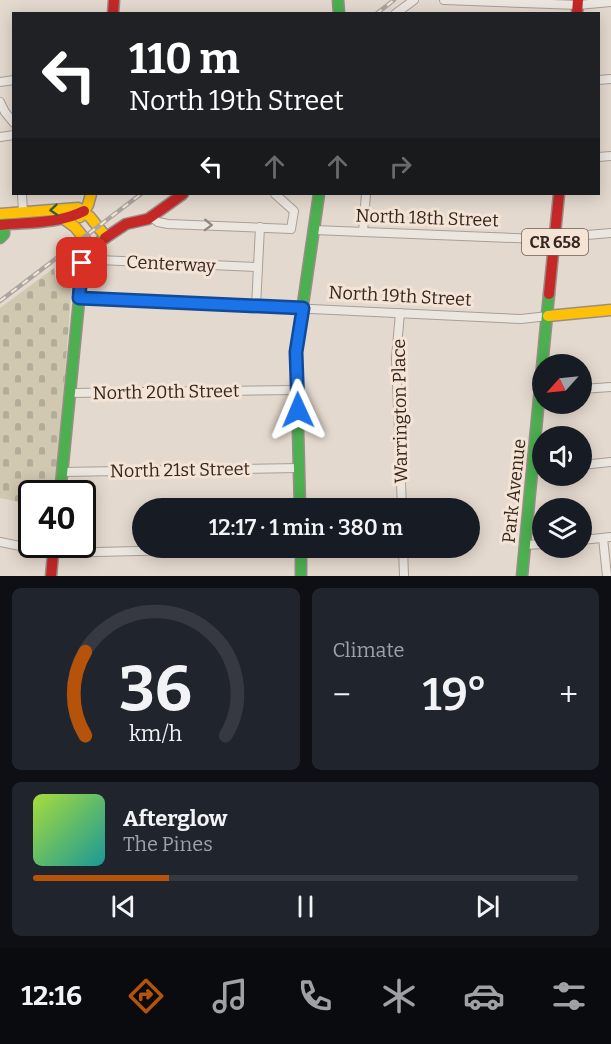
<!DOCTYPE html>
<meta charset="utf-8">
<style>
body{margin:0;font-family:Bitter,serif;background:#20242c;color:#f1f3f6;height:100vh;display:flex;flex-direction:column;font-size:22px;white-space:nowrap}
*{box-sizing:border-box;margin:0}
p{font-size:20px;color:#9ea1a6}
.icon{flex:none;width:33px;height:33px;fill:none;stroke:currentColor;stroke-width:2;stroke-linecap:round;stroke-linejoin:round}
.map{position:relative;height:576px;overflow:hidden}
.panel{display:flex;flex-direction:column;gap:12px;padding:12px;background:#0d0f14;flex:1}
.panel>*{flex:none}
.hud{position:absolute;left:12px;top:12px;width:588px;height:183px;border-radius:0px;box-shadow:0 3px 15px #0003;background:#202124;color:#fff;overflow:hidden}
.needle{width:39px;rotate:243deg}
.tools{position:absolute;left:532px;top:354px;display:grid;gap:12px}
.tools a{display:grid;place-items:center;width:60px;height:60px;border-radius:50%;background:#171b24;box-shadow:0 3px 15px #0003;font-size:30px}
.speed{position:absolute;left:18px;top:480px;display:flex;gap:12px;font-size:30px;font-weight:700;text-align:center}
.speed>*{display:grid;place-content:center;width:78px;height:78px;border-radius:50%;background:#171b24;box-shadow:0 3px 15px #0003;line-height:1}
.speed .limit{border:3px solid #111;border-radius:9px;background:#fff;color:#111}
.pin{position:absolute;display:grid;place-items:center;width:51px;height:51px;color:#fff;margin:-26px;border-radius:12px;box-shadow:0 3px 9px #0006}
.me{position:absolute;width:66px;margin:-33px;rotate:359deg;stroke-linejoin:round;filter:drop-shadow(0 0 4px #0008)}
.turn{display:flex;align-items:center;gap:21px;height:126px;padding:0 18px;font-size:27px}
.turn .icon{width:78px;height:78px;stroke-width:2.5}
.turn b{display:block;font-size:42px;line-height:51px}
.lanes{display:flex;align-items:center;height:57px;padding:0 18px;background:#0003;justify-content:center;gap:30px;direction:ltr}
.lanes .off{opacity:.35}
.big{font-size:45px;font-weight:600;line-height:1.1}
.panel .tile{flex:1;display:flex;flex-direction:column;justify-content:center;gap:9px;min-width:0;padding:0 21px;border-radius:9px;background:#20242c}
.panel .dial{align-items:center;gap:0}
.dial svg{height:156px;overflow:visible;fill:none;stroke:#363941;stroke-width:7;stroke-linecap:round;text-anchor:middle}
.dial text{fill:#f1f3f6;stroke:none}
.song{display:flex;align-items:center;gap:18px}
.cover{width:72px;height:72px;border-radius:9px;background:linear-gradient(135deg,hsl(80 70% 55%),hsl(180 70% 35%))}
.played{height:6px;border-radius:3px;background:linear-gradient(90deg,#b45309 25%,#363941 25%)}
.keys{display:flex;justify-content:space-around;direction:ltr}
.heat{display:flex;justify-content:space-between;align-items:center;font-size:33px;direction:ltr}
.panel .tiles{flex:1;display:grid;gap:12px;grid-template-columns:1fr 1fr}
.tile:last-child{grid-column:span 2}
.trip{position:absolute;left:132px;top:498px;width:348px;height:60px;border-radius:30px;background:#171b24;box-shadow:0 3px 15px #0003;font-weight:600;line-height:60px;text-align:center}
.tab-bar{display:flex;height:96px;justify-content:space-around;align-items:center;background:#090b0e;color:#9ea1a6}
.tab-bar .icon{width:42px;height:42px}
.tab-bar .on{color:#b45309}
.tab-bar b{font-size:27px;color:#f1f3f6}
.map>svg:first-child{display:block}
.cemetery{fill:url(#cemetery-stones)}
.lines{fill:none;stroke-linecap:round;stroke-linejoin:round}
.street-casing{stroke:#a99f97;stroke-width:10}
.fast-casing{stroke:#998e87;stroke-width:13}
.slow-casing{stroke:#998e87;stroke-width:13}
.jam-casing{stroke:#998e87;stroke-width:13}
.street{stroke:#ece6e0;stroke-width:8}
.fast{stroke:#4caf50;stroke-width:10}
.slow{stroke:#ffc107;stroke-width:10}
.jam{stroke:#c62828;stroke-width:10}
.rail-casing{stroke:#aba5a0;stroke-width:4.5}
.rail{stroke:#f3e4d5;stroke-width:2;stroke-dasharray:7;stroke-linecap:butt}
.oneway{stroke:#3f5d33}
.oneway2{stroke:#928680}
.route-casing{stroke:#114b97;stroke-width:15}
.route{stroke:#1a73e8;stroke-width:10}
.labels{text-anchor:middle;stroke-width:6;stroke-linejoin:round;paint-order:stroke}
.shield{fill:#f3e4d5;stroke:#6f5f56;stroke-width:1.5}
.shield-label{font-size:16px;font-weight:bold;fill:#372620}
.street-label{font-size:18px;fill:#372620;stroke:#f3e4d5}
</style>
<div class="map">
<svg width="611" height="576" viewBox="0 0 611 576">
<defs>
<pattern id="cemetery-stones" width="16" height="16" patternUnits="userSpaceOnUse" patternTransform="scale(1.5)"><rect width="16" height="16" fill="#d0c8b1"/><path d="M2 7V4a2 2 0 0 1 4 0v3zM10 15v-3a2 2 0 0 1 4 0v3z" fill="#b3ac98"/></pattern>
</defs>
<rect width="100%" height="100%" fill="#e4d9ce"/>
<polygon class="cemetery" points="54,268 56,281 72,282 56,493 32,494 31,504 0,498 0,308"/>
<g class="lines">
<defs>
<g id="street">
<polyline points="444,0 578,5 611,2"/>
<polyline points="395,14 414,0"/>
<polyline points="598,80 611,79"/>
<polyline points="0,82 14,80"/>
<polyline points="0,102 5,112 14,123"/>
<polyline points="0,137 14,135"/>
<polyline points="598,157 611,156"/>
<polyline points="22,194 23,212"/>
<polyline points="151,217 158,222 168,224 291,229 294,211 275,194"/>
<polyline points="314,230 538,239 611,233"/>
<polyline points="363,232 366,194"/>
<polyline points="86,253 94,259 99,260 258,267"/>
<polyline points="79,298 521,319 548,316"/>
<polyline points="256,306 260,227"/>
<polyline points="400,313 396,358 402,508"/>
<polyline points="582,389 611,387"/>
<polyline points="70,393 297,390"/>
<polyline points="582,465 611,462"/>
<polyline points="62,472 299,468"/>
<polyline points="603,538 607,576"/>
<polyline points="582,540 611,537"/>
<polyline points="0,542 54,553 265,548"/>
<polyline points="525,545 543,544"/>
<polyline points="403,548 404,576"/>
</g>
<g id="fast">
<polyline points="338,0 339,14"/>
<polyline points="0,238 4,234 4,219"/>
<polyline points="60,494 83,260 92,248 105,238"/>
<polyline points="300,508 296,352 319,194"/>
<polyline points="301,548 301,576"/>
<polyline points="522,576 549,294"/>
</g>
<g id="slow">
<polyline points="0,214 78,208 90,217 106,237"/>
<polyline points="80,217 88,205 91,194"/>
<polyline points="64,219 75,227 92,248"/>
<polyline points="548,316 611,310"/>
</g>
<g id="jam">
<polyline points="113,14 114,0"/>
<polyline points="577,14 578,0"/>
<path d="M 0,225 C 28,222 58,224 84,211"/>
<polyline points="105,238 126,224 148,219 183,194"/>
<polyline points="549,294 559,194"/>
<polyline points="51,576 54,544"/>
</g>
</defs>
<use href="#street" class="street-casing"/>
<use href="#fast" class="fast-casing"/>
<use href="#slow" class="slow-casing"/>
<use href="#jam" class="jam-casing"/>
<use href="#street" class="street"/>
<use href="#fast" class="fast"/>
<use href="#slow" class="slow"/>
<use href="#jam" class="jam"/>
<defs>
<g id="rail">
<polyline points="376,14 394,0"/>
<polyline points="0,301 141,194"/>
</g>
</defs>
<use href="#rail" class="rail-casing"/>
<use href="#rail" class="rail"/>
</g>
<defs><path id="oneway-chevron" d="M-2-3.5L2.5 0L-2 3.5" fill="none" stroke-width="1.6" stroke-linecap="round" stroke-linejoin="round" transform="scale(1.5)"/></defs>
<use class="oneway" href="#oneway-chevron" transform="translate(54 210) rotate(175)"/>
<use class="oneway2" href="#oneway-chevron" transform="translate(208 225) rotate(2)"/>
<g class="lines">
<defs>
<polyline id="route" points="82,263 79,298 303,308 296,352 298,410"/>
</defs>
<use href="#route" class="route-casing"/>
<use href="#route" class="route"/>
</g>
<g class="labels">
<rect class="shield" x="522" y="229" width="66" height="26" rx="4.5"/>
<g class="shield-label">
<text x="555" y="248">CR 658</text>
</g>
<g class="street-label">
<text transform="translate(427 218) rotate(2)" y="6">North 18th Street</text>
<text transform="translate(171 264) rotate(3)" y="6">Centerway</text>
<text transform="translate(400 296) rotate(3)" y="6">North 19th Street</text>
<text transform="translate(166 392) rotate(-1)" y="6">North 20th Street</text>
<text transform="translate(400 411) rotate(-91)" y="6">Warrington Place</text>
<text transform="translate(180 470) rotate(-1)" y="6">North 21st Street</text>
<text transform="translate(514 491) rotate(-84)" y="6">Park Avenue</text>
</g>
</g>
</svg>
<div class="tools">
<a><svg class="needle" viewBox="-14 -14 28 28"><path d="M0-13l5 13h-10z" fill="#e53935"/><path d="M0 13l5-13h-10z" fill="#9ea1a6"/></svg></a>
<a><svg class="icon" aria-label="sound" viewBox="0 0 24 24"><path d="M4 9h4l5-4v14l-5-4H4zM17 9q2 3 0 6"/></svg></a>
<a><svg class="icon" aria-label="layers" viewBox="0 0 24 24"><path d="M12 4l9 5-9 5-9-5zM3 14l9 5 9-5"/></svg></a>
</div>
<div class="speed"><div class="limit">40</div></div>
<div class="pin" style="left:82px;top:263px;background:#d93025"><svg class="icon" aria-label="arrive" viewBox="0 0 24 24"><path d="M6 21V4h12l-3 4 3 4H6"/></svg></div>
<svg class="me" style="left:298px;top:410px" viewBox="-20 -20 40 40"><path d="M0-17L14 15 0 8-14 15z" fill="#1a73e8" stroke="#fff" stroke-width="4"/></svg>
<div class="trip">12:17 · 1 min · 380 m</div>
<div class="hud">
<div class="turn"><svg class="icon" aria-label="left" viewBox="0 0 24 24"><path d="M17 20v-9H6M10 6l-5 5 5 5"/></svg><div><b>110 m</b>North 19th Street</div></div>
<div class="lanes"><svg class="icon" aria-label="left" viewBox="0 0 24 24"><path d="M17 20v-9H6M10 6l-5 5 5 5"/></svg><svg class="icon off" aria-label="ahead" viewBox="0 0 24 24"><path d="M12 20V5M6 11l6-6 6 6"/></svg><svg class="icon off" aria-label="ahead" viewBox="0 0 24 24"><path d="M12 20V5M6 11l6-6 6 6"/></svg><svg class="icon off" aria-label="right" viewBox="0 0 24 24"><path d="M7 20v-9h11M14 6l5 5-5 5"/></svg></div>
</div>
</div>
<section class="panel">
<div class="tiles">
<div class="tile dial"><svg viewBox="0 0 100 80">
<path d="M14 69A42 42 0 1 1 86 69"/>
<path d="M14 69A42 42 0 0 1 14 26" stroke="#b45309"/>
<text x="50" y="56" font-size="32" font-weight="700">36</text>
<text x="50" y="72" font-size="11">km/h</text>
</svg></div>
<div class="tile"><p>Climate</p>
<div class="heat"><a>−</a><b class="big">19°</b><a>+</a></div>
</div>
<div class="tile">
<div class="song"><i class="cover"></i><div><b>Afterglow</b><p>The Pines</p></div></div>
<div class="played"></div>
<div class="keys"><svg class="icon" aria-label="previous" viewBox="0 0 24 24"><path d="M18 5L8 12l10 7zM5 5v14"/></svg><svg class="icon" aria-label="pause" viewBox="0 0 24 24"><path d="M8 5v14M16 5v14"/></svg><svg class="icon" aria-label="next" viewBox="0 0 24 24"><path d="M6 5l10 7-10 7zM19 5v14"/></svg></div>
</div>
</div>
</section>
<nav class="tab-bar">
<b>12:16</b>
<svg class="icon on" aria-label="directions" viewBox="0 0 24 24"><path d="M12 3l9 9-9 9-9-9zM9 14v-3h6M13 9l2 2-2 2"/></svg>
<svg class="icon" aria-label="music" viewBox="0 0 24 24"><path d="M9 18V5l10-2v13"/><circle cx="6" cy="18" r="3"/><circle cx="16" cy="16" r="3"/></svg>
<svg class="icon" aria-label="phone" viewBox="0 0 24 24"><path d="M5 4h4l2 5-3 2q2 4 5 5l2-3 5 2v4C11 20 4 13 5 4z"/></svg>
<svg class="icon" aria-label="climate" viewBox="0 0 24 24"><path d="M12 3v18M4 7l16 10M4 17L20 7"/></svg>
<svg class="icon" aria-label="car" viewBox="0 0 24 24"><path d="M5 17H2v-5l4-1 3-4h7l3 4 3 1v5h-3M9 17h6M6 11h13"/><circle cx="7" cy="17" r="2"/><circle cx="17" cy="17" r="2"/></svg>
<svg class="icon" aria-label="filters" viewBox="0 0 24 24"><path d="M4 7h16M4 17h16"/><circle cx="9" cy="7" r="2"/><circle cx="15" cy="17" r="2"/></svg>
</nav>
